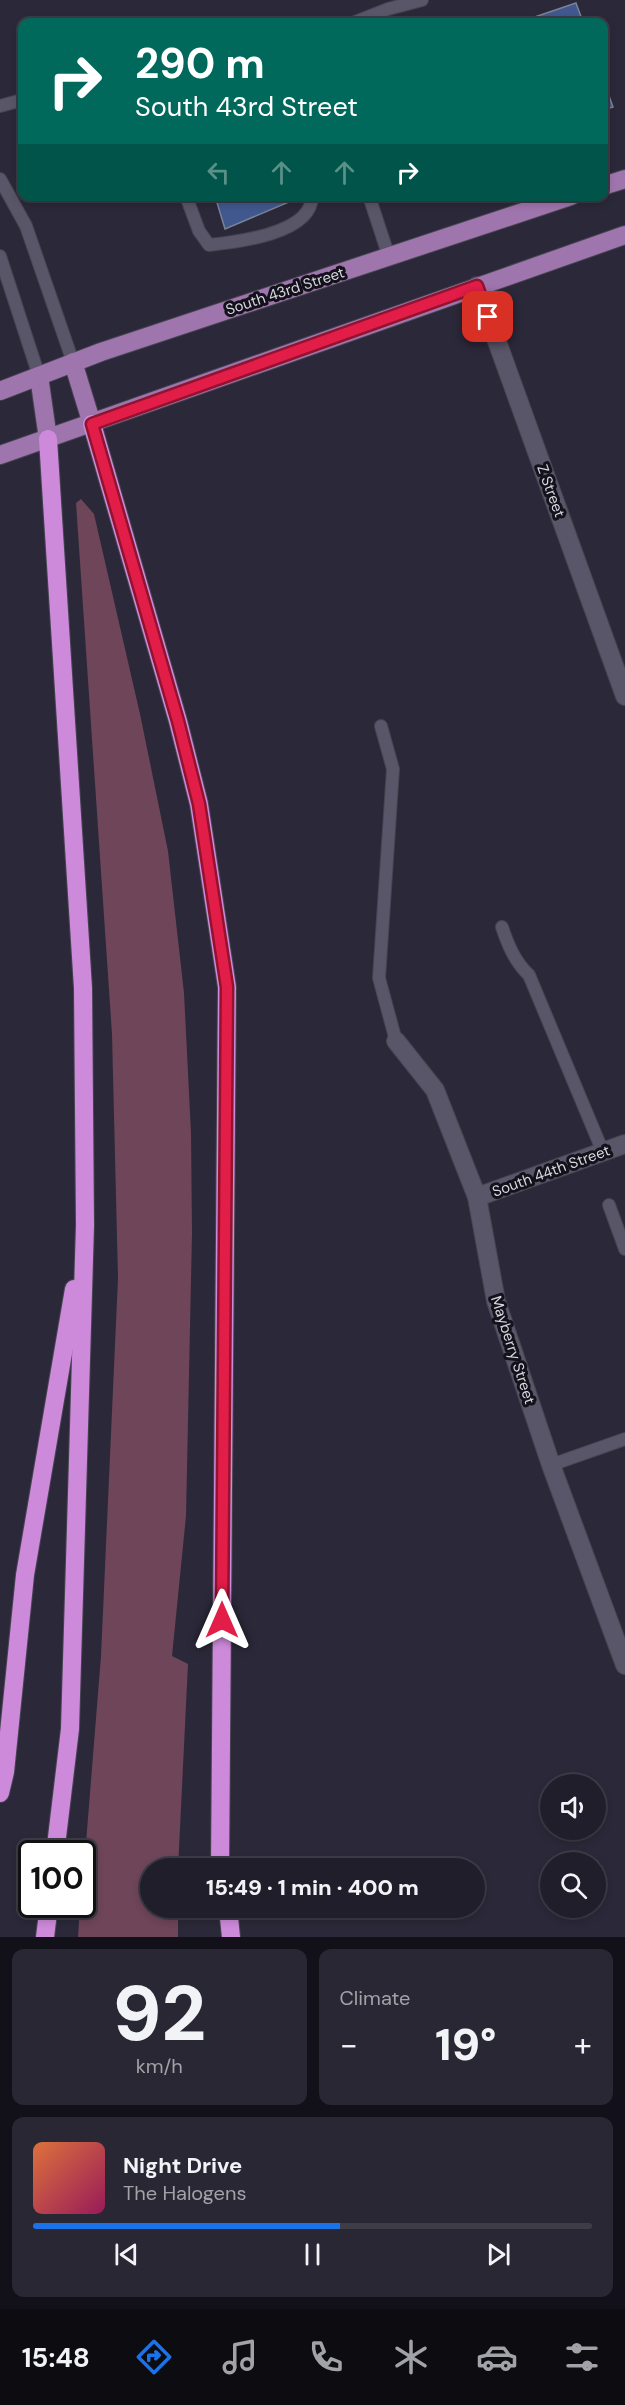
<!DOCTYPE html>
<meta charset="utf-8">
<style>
body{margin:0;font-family:"DM Sans",sans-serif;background:#282733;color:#f1f3f6;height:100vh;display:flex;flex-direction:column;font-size:22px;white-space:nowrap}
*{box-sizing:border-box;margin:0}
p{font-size:20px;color:#a2a2a9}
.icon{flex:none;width:33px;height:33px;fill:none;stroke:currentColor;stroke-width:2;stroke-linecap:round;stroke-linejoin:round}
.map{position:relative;height:1937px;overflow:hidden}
.details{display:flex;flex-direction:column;gap:12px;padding:12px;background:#121018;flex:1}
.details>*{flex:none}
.banner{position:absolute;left:18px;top:18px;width:590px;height:183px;border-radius:12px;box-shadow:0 3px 9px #0003,0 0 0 2px #3d3c47;background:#00695c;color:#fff;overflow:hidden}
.fabs{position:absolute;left:540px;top:1774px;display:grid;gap:12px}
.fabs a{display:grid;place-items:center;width:66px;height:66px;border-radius:50%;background:#201e2b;box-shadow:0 3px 9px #0003,0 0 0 2px #3d3c47;font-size:30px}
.speed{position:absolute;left:18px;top:1840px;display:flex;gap:12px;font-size:30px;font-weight:700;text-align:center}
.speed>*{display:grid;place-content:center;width:78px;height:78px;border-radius:50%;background:#201e2b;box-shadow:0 3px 9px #0003,0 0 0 2px #3d3c47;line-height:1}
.speed .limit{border:3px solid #111;border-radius:9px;background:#fff;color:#111}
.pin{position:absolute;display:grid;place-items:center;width:51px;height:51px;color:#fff;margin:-26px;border-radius:12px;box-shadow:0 3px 9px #0006}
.me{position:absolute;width:66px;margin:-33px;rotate:0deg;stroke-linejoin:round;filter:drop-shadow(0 0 4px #0008)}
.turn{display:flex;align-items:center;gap:21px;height:126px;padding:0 18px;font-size:27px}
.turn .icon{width:78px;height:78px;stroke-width:2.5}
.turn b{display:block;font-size:42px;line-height:51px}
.lanes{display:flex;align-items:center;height:57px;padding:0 18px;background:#0003;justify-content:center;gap:30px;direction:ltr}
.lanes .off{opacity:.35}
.big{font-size:45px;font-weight:800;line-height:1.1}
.details .widget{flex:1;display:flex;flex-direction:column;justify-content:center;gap:9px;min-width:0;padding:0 21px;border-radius:12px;background:#282733}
.details .dial{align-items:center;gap:0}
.dial b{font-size:78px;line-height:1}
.song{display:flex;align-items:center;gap:18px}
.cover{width:72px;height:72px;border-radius:9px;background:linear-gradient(135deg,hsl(20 70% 55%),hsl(330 70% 35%))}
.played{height:6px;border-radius:3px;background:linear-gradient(90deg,#1a73e8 55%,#3d3c47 55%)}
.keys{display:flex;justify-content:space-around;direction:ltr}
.heat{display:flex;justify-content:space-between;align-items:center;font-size:33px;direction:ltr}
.details .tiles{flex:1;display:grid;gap:12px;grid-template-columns:1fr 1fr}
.widget:last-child{grid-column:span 2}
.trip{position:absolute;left:140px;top:1858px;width:345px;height:60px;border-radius:30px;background:#201e2b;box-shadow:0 3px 9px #0003,0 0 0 2px #3d3c47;font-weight:800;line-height:60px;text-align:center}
.tab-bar{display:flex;height:96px;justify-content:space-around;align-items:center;background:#0d0c11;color:#a2a2a9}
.tab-bar .icon{width:42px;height:42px}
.tab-bar .active{color:#1a73e8}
.tab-bar b{font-size:27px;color:#f1f3f6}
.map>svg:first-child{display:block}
.green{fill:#6e4559}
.building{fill:#40588d;stroke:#7a8396;stroke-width:1.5}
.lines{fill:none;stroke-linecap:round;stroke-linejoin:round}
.lane-casing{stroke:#474452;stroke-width:14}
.street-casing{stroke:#474452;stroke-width:20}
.primary-casing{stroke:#474452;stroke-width:20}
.highway-casing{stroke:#474452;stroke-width:20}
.lane{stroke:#595669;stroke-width:12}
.street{stroke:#595669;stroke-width:18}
.primary{stroke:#9f75ad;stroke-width:18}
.highway{stroke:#cd8ada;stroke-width:18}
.route-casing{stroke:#92132f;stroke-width:15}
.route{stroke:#e11d48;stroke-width:10}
.labels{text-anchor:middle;stroke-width:6;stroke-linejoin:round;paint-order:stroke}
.street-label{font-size:15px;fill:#d8d6e1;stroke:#13121a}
</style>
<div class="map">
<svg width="625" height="1937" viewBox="0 0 625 1937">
<rect width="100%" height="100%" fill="#2b2839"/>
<polygon class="green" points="81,499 94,514 140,714 168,851 184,993 191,1133 192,1233 186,1516 172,1656 188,1664 178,1869 150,1869 150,1908 178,1908 178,1937 78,1937 80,1905 82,1905 83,1880 101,1656 118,1278 112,1034 76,503"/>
<g class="building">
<polygon points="576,3 583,22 520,22"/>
<polygon points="603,79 613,107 603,110"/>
<polygon points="215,196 303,196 225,229"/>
</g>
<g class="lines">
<defs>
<g id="lane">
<polyline points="355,22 388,9 422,0"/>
<polyline points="0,106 22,100"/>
<polyline points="0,179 26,226 73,362"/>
<path d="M 186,196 L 199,231 L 209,245 C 237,242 312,234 312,196"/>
<polyline points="369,196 389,257"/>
<polyline points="0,256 39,376"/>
<polyline points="381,726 393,769 379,978 396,1041"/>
<path d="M 502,927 C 508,945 515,962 529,975 L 603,1152"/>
<polyline points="609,1205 625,1249"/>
<polyline points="551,1465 625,1439"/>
</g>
<g id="street">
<polyline points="477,286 625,696"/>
<polyline points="396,1041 435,1090 477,1197 496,1301 551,1465 625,1665"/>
<polyline points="477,1197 625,1144"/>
</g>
<g id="primary">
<polyline points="603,186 625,179"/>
<polyline points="73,362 92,424"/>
<polyline points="39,376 48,439"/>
<polyline points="0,391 101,352 571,196"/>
<polyline points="0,455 625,235"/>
</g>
<g id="highway">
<polyline points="92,424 178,721 199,804 227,987 220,1869"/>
<polyline points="48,439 83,988 85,1225 70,1729 55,1854"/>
<polyline points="0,1793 5,1772 25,1575 74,1289"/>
<polyline points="228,1908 231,1937"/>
<polyline points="45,1937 49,1905"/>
</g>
</defs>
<use href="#lane" class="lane-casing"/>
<use href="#street" class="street-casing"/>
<use href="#primary" class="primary-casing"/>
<use href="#highway" class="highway-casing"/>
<use href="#lane" class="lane"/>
<use href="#street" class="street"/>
<use href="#primary" class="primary"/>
<use href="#highway" class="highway"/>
</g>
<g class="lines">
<defs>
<polyline id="route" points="222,1620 227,987 199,804 178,721 92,424 477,286 488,317"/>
</defs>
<use href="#route" class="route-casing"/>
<use href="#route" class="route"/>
</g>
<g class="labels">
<g class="street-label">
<text transform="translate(285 291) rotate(-18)" y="5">South 43rd Street</text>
<text transform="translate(551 491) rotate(70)" y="5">Z Street</text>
<text transform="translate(551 1171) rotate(-20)" y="5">South 44th Street</text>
<text transform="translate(513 1350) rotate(72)" y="5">Mayberry Street</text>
</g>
</g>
</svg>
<div class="fabs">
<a><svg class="icon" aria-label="sound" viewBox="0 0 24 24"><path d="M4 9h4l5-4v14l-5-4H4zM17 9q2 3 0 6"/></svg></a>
<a><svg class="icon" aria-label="search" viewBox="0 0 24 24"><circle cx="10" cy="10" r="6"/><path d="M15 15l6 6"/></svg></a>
</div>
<div class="speed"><div class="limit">100</div></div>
<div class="pin" style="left:488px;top:317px;background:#d93025"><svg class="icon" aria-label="arrive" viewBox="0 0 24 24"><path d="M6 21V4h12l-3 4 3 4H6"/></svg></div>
<svg class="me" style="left:222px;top:1620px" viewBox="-20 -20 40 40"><path d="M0-17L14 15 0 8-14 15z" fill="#e11d48" stroke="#fff" stroke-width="4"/></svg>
<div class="trip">15:49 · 1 min · 400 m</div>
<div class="banner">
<div class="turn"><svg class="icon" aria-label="right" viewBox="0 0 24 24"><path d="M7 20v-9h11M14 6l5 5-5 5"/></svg><div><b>290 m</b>South 43rd Street</div></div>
<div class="lanes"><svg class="icon off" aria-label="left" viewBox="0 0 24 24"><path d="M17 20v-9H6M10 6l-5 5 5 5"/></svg><svg class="icon off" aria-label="ahead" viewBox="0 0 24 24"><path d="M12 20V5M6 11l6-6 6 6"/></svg><svg class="icon off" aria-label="ahead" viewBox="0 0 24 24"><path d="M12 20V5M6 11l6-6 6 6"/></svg><svg class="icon" aria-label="right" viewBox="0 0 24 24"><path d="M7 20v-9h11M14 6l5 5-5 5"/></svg></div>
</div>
</div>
<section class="details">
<div class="tiles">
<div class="widget dial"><b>92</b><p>km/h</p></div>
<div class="widget"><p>Climate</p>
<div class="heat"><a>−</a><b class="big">19°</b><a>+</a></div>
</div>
<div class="widget">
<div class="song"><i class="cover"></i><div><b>Night Drive</b><p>The Halogens</p></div></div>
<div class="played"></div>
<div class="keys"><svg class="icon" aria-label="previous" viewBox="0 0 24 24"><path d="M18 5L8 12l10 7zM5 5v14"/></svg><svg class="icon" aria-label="pause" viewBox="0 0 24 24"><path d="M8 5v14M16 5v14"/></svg><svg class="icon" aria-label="next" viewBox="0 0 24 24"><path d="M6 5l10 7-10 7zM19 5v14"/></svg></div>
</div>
</div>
</section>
<nav class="tab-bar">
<b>15:48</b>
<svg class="icon active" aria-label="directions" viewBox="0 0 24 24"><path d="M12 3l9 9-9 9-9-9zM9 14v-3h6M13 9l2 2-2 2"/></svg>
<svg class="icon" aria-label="music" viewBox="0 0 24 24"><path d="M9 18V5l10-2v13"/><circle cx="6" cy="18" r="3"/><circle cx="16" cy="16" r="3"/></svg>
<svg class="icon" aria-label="phone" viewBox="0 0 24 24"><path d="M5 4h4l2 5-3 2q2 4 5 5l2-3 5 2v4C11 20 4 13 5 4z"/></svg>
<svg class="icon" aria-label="climate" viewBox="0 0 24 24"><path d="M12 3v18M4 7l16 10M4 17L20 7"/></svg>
<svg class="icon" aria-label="car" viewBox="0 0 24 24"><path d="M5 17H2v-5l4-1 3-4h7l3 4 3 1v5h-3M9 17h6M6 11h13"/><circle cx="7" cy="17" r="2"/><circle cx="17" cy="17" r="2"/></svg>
<svg class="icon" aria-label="filters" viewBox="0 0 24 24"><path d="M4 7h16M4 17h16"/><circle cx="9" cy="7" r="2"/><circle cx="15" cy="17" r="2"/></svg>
</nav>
